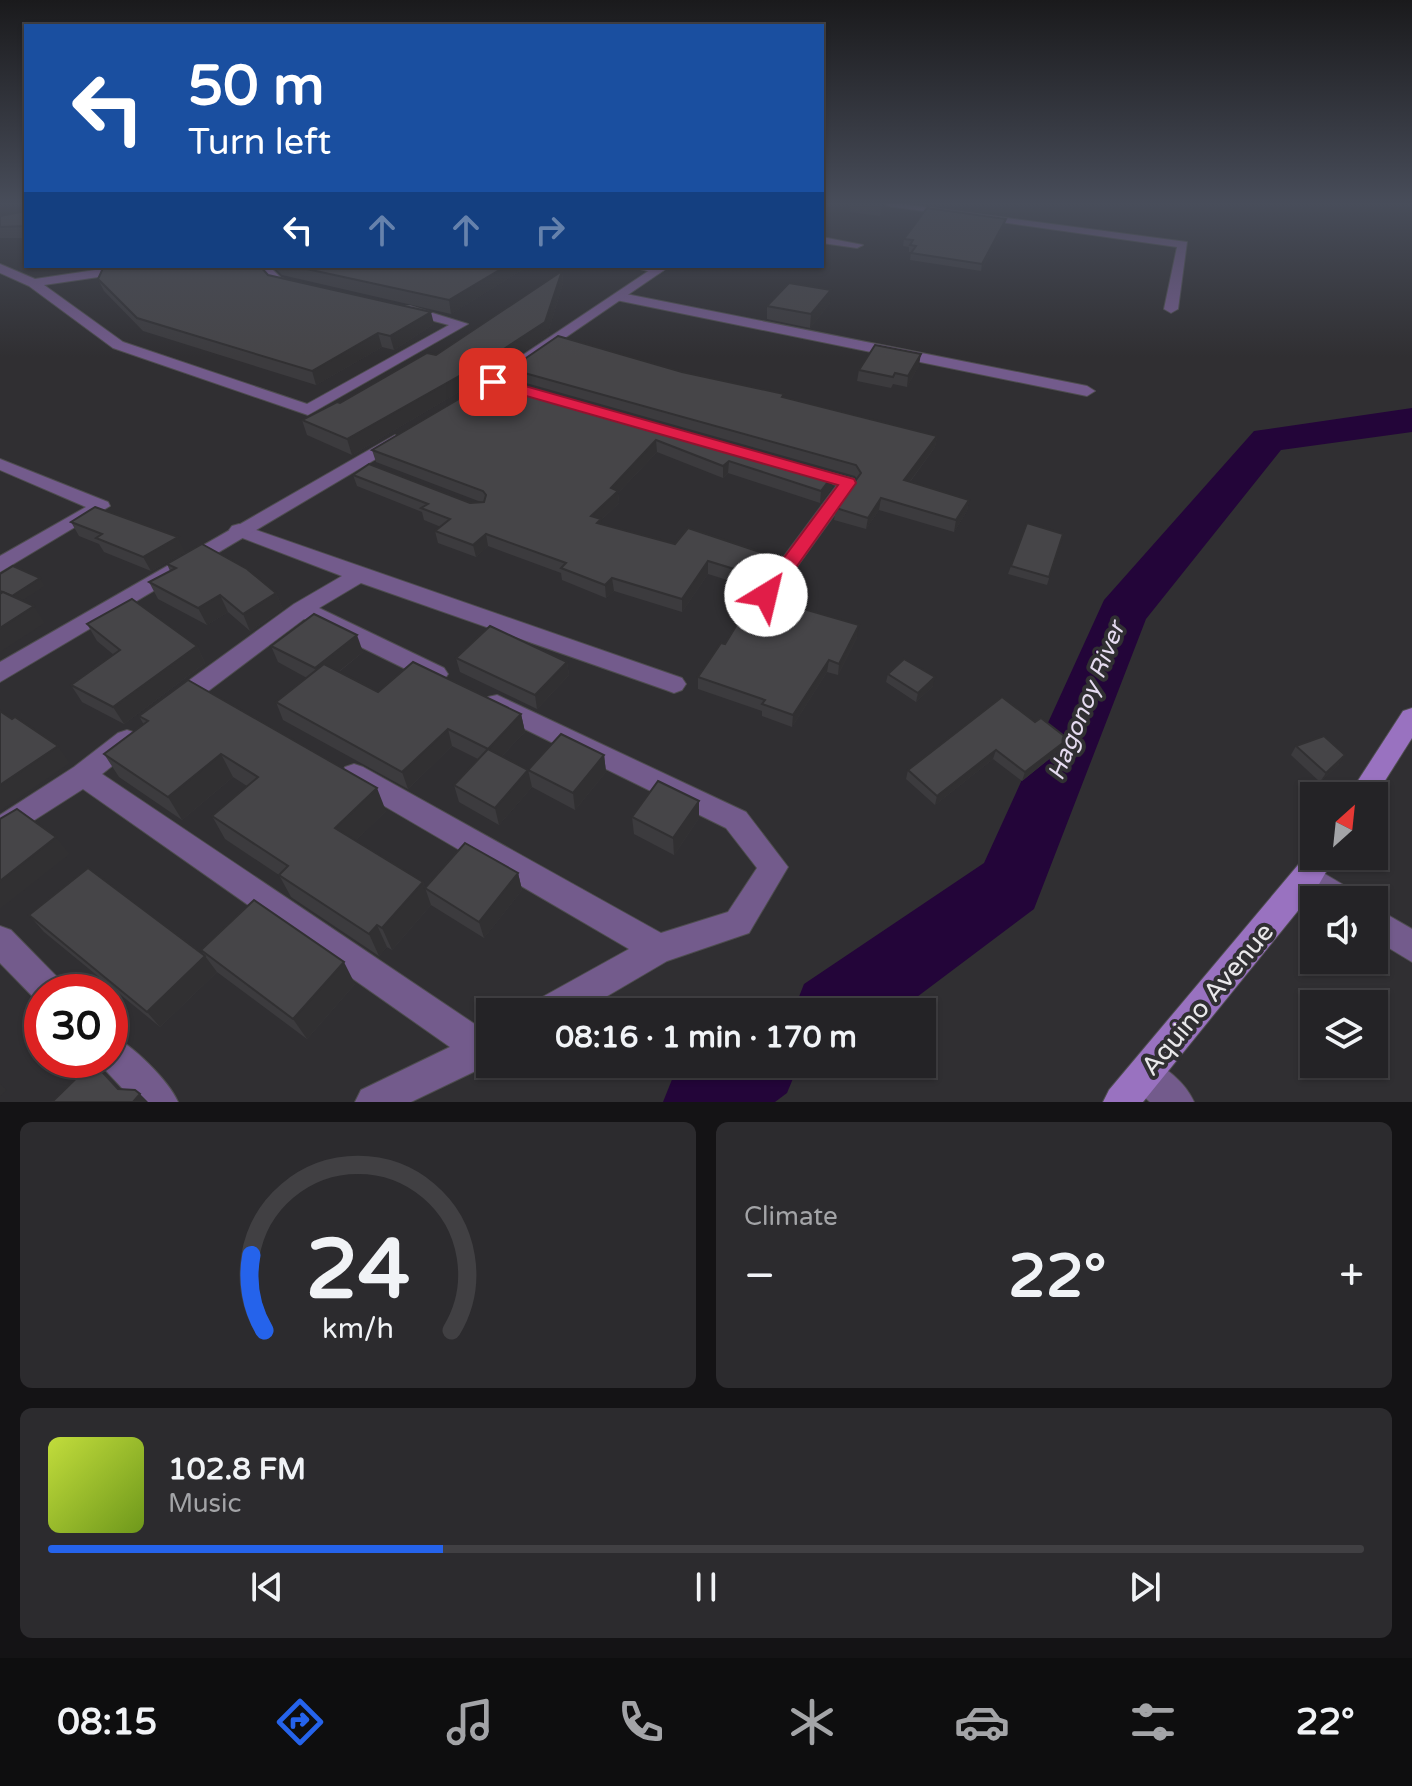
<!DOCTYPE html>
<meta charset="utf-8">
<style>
body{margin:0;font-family:"Varela Round",sans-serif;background:#2c2b2e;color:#f1f3f6;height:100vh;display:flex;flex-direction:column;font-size:30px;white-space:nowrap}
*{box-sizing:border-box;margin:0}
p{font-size:26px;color:#a3a4a7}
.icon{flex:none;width:44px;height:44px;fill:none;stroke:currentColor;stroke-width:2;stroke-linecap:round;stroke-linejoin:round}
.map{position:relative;height:1102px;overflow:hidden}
.panel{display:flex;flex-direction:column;gap:20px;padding:20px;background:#141315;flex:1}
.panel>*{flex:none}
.top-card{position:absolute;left:24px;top:24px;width:800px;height:244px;border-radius:0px;box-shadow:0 2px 6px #0004,0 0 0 2px #414043;background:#1a4fa0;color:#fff;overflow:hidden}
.needle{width:52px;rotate:27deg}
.buttons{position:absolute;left:1300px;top:782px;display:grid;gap:16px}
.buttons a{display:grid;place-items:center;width:88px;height:88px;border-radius:0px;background:#242326;box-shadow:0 2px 6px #0004,0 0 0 2px #414043;font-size:40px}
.speed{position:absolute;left:24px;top:974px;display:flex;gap:16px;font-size:40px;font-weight:700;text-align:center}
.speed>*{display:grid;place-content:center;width:104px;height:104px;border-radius:50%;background:#242326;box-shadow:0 2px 6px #0004,0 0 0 2px #414043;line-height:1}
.speed .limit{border:12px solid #d22;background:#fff;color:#111}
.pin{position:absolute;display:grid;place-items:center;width:68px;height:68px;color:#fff;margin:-34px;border-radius:16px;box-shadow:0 4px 12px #0006}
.me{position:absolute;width:88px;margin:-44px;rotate:36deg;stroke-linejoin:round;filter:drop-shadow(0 0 6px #0008)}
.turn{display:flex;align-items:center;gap:28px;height:168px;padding:0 32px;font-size:36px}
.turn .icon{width:104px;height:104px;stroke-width:2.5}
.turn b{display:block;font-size:56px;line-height:68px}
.lanes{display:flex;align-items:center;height:76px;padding:0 32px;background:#0003;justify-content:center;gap:40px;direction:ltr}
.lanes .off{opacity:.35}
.big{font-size:60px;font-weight:700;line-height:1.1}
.panel .tile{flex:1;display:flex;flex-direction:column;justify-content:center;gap:12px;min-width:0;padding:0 28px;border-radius:12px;background:#2c2b2e}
.panel .dial{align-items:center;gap:0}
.dial svg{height:208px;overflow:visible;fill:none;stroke:#414043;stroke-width:7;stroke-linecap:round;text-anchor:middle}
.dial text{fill:#f1f3f6;stroke:none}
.song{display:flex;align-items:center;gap:24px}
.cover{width:96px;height:96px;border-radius:12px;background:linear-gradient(135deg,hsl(70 70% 55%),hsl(80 70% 35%))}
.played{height:8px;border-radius:4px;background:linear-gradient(90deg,#2563eb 30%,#414043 30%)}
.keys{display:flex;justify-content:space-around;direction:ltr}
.heat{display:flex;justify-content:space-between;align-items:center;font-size:44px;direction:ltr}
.panel .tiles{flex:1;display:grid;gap:20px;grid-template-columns:1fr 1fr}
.tile:last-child{grid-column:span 2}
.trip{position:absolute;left:476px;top:998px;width:460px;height:80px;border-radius:0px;background:#242326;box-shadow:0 2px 6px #0004,0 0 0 2px #414043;font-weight:700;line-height:80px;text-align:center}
.menu{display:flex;height:128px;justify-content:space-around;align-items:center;background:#0e0e0f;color:#a3a4a7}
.menu .icon{width:56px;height:56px}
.menu .current{color:#2563eb}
.menu b{font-size:36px;color:#f1f3f6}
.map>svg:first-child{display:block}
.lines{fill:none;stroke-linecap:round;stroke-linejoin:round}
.river{fill:#230539;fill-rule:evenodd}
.minor-casing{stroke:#4e4d4f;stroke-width:2}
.tertiary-casing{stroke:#4e4d4f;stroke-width:2}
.secondary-casing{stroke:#4e4d4f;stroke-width:2}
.minor{fill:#735b8c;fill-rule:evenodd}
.tertiary{fill:#735b8c;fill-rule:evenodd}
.secondary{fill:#9972c0;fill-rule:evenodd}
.wall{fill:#3c3b3e}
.shaded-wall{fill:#313032}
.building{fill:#464548;stroke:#313032;stroke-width:2}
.route{fill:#e11d48;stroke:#92132f;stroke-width:2}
.labels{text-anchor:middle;stroke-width:8;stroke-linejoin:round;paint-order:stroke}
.water-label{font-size:24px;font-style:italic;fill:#e5dbf0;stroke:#302f32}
.near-street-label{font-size:26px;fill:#e9e8ea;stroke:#302f32}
</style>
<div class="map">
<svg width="1412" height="1102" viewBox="0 0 1412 1102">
<rect width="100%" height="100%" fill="#302f32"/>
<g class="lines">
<g class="river">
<polygon points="1412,408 1412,432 1281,450 1146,619 1034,909 897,1012 793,1012 804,984 984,863 1104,600 1254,431"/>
<polygon points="687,1064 799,1064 787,1093 775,1102 663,1102 675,1072"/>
</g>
<defs>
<g id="minor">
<polygon points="867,203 894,203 1187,242 1178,309 1171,313 1164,309 1177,247"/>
<polygon points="822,237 863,245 857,248 822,243"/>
<polygon points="0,264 35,279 122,266 152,266 146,270 44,285 123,342 307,404 449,325 400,312 400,306 410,306 468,324 308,415 113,348 29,286 0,273"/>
<polygon points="256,266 269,266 281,278 302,285 296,289 273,284"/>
<polygon points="630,266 656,266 664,270 658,274"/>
<polygon points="621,293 1087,386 1095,391 1087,396 616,300 616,294"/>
<polygon points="0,459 108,502 110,506 0,572 0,556 86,507 0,470"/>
<polygon points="809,467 854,479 857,483 773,600 759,600 755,595 759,590 837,485 803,476 800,472 803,468"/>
<polygon points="239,524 682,678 686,684 682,690 674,693 666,690 361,583 319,608 444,668 448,674 444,680 436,683 428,680 304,619 187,707 178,710 169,707 166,701 169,695 294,604 342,576 232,534 229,530 232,526"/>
<polygon points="497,695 746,812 788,867 749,933 667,961 580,1012 533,1012 537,1000 629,949 345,783 341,775 345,767 354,764 363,767 661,933 728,912 757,868 726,828 488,711 485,704 488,697"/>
<polygon points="127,730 136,733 140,740 136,747 102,774 485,1031 490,1029 490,1064 411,1102 355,1102 361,1090 450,1047 83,789 0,842 0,815 74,767 118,733"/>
<path d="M 1308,864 L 1352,890 L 1357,900 C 1332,900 1306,904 1294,877 L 1298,868 Z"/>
<polygon points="1374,907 1412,929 1412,962 1374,939"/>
<polygon points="0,926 11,930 61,981 66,992 42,992 42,1005 39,1003 0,963"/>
<path d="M 110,1035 C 132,1044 169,1081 178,1102 L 135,1102 L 96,1060 L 110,1060 Z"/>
<path d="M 1145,1058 C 1165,1066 1185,1082 1194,1102 L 1150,1102 L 1133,1087 L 1128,1075 L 1133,1063 Z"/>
</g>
<g id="tertiary">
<polygon points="656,266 670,266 480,396 474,398 466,393"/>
<polygon points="395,435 403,440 401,444 0,682 0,662"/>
</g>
<g id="secondary">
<polygon points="1412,708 1412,738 1374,798 1348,796 1403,711"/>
<polygon points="1314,846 1314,856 1335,856 1318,886 1143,1102 1103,1102 1109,1090"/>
</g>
</defs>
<use href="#minor" class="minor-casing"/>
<use href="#tertiary" class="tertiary-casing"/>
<use href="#secondary" class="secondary-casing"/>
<use href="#minor" class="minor"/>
<use href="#tertiary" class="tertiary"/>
<use href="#secondary" class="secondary"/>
</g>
<g class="wall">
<rect x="0" y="203" width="26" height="35"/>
<polygon points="851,203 886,203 886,209 880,216 850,212"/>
<polygon points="1006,219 1004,226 981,271 910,260 911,252 909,252 909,247 903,246 904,239"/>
<polygon points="273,266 528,266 451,314 282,275"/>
<polygon points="562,271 563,283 547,336 486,376 352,455 307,435 302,420 340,403 436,355"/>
<polygon points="268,275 434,324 394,350 382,347 316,385 143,331 104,291 98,279"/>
<polygon points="830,303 810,328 767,319 767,306"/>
<polygon points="919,365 907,387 893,384 891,388 857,381 859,370"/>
<polygon points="510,369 682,372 937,436 935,447 910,482 969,500 967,511 954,532 879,510 866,529 834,520 836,508 857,479 855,476 512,379"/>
<polygon points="493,379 833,475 832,487 820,503 728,473 723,478 657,452 618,493 619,503 601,520 601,524 675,544 772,556 771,568 756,589 708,574 682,612 614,591 606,598 562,580 561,573 488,546 476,557 438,543 435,531 441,527 424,520 422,512 357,486 353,475 470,503 481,502 376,462 372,450"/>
<polygon points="71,522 185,552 151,571 104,552 99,544 79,536"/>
<polygon points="1063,534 1047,585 1008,574 1011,566"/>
<polygon points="167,564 276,593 283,609 250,631 228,612 207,625 158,599 149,582 170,571"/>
<polygon points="87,624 197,646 205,663 124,724 82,702 71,685 114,655 97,641"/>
<polygon points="857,637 838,675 827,672 792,727 762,716 762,711 698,689 698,677 725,644"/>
<polygon points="271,646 363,652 339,672 378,692 521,714 525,732 502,756 528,770 604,755 606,772 575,810 532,787 499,825 459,802 454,785 478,759 452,746 408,789 283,720 276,702 307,678 278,662"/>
<polygon points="456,658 567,662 569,675 537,709 460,672"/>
<polygon points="888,674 933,686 916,702 886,682"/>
<polygon points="1002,697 1064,747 1022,781 993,759 935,805 906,779 908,770"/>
<polygon points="139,716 386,811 355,841 423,882 425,888 518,873 522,890 484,938 431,905 392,950 387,947 379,956 291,897 279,875 225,839 212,816 247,786 233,777 182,820 119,777 104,754 144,725"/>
<polygon points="1296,746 1339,764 1320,782 1291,755"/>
<polygon points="632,817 699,818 674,855 634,834"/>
<polygon points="29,915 205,956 201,950 355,984 307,1039 217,972 160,1027 44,932"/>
</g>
<g class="shaded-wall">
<polygon points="8,203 22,203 25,211 0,217 0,205"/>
<polygon points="882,203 886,203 886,209 880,216"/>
<polygon points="1006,219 1004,226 981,271 982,264"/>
<polygon points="506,266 528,266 451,314 449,300"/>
<polygon points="562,271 563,283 547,336 486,376 352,455 347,439"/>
<polygon points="831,290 830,303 810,328 811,314"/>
<polygon points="431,312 434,324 394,350 390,336"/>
<polygon points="378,333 382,347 316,385 312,371"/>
<polygon points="921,354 919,365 907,387 908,376"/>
<polygon points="937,436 935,447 903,491 904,480"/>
<polygon points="656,440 657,452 618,493 619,503 601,520 602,531 591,516 611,488"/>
<polygon points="729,461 728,473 723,478 723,466"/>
<polygon points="833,475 832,487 820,503 821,491"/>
<polygon points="881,498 879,510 866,529 868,518"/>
<polygon points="969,500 967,511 954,532 956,520"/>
<polygon points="486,534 488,546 476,557 473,545"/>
<polygon points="178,537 185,552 151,571 143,557"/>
<polygon points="772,556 771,568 756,589 757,576"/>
<polygon points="708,561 708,574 682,612 682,599"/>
<polygon points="40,578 45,586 17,604 12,596"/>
<polygon points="612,578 614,591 606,598 605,585"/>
<polygon points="276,593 283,609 250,631 243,614"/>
<polygon points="220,595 228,612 207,625 198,608"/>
<polygon points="34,606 45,623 0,652 0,628"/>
<polygon points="859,625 857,637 838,675 839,664"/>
<polygon points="357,635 363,652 322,685 315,668"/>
<polygon points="197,646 205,663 124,724 113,707"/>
<polygon points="829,660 827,672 792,727 793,715"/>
<polygon points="567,662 569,675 537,709 535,695"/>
<polygon points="935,677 933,686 916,702 918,693"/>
<polygon points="521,714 525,732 492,766 488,749"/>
<polygon points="448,729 452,746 408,789 402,772"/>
<polygon points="1068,739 1064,747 1022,781 1025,772"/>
<polygon points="58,746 70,763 0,811 0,785"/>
<polygon points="996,750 993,759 935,805 937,796"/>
<polygon points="221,754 233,777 182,820 168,797"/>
<polygon points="604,755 606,772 575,810 573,793"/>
<polygon points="1345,755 1339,764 1320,782 1326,773"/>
<polygon points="528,770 532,787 499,825 495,808"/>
<polygon points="377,788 386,811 345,851 335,828"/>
<polygon points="699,801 699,818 674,855 673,838"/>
<polygon points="56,837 70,854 0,909 0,881"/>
<polygon points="518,873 522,890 484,938 479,922"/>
<polygon points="423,882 431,905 392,950 382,928"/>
<polygon points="377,925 387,947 379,956 369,934"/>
<polygon points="205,956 217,972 160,1027 147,1012"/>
<polygon points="344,962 355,984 307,1039 293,1019"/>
<polygon points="0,1084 7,1090 0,1096"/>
<polygon points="140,1094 148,1102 133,1102"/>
</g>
<g class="building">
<polygon points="23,203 26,203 26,226 0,227 0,216 21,212"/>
<polygon points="927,208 1006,219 982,264 911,253 916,246 910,245 913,240 904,239"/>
<polygon points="104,266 240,266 240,267 243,266 260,266 268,275 431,312 390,336 378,333 312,371 137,318 98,279"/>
<polygon points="293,266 506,266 449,300"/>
<polygon points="562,271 545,322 484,362 347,439 302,420 337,402 340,403 427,353 436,355"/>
<polygon points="789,283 831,290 811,314 767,306"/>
<polygon points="558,336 682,372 784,394 782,397 937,436 904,480 969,500 956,520 881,498 868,518 836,508 861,473 856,465 510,369"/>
<polygon points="875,345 921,354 908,376 895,373 893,377 859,370"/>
<polygon points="493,379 833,475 821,491 729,461 723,466 656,440 611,488 618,491 591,516 601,519 597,523 675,544 688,528 772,556 757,576 708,561 682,599 612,578 605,585 561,568 566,563 486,534 473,545 435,531 450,519 421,508 428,504 353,475 369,464 470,503 484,502 486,495 483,491 372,450"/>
<polygon points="95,507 178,537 143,557 96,538 102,534 71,522"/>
<polygon points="1027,523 1063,534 1049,577 1011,566"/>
<polygon points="202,544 247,569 276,593 243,614 220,595 198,608 149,582 176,568 167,564"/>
<polygon points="13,566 40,578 12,596 0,591 0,574"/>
<polygon points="3,592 34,606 0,628 0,594"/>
<polygon points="755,595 859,625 839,664 829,660 793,715 762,704 765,700 698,677 721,643 725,644"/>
<polygon points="132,599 197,646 113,707 71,685 120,650 87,624"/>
<polygon points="314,614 357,635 315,668 271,646"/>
<polygon points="490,626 567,662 535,695 456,658"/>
<polygon points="904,659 935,677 918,693 888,674"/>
<polygon points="413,662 521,714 488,749 448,729 402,772 276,702 324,664 378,692"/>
<polygon points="188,680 377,788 335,828 423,882 382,928 377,925 369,934 279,875 288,866 212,816 258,777 221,754 168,797 104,754 148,721 139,716"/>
<polygon points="1002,697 1035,722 1041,718 1068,739 1025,772 996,750 937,796 908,770"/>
<polygon points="0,711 12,719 15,717 58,746 0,785"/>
<polygon points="561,734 604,755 573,793 528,770"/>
<polygon points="1324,736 1345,755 1326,773 1296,746"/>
<polygon points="488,749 528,770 495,808 454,785"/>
<polygon points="658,781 699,801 673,838 632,817"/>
<polygon points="17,809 56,837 0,881 0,819"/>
<polygon points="465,843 518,873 479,922 425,888"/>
<polygon points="88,868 205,956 147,1012 29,915"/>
<polygon points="254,900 344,962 293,1019 201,950"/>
<polygon points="93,1062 118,1089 135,1090 140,1094 133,1102 52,1102"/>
</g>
<linearGradient id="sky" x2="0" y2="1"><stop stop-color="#1a1a1c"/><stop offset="0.57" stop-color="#484d5a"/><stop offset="1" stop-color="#484d5a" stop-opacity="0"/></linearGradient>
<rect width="1412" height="357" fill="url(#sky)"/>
<polygon class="route" points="493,377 854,479 856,483 773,600 759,600 756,595 759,591 838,485 488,385 488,379"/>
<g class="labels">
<g class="water-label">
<text transform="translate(1086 701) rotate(-68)" y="8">Hagonoy River</text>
</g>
<g class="near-street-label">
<text transform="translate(1207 999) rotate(-50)" y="9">Aquino Avenue</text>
</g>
</g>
</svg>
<div class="buttons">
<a><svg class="needle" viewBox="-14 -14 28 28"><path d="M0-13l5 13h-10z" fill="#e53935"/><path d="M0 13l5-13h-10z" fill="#a3a4a7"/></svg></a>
<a><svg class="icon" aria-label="sound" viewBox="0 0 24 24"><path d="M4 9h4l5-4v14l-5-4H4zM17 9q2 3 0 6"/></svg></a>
<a><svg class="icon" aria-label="layers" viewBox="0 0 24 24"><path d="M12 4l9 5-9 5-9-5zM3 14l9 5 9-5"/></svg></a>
</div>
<div class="speed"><div class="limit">30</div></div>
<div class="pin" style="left:493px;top:382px;background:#d93025"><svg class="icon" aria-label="arrive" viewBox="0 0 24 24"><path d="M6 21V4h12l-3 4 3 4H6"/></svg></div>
<svg class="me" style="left:766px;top:595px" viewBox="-20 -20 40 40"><circle r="19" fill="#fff"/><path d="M0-13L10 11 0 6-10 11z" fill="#e11d48"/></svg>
<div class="trip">08:16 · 1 min · 170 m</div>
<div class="top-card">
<div class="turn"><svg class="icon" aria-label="left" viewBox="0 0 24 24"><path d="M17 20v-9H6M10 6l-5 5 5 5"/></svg><div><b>50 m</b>Turn left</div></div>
<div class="lanes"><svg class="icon" aria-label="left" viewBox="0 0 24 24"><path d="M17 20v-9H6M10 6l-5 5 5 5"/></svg><svg class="icon off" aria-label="ahead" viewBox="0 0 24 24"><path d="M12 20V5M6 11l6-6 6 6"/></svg><svg class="icon off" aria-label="ahead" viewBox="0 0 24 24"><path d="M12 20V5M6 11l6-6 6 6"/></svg><svg class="icon off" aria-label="right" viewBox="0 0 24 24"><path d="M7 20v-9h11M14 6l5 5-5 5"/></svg></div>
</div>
</div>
<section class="panel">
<div class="tiles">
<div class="tile dial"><svg viewBox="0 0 100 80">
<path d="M14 69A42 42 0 1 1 86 69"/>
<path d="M14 69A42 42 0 0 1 9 40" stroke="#2563eb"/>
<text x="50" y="56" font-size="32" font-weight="700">24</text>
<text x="50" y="72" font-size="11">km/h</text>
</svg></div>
<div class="tile"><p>Climate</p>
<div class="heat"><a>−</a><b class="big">22°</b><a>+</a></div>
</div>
<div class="tile">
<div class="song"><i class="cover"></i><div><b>102.8 FM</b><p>Music</p></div></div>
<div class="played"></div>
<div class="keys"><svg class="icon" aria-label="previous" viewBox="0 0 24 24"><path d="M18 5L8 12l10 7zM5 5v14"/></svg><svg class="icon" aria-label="pause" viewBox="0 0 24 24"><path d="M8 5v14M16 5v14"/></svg><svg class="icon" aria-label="next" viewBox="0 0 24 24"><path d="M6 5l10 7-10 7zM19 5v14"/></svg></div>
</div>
</div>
</section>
<nav class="menu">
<b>08:15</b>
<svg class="icon current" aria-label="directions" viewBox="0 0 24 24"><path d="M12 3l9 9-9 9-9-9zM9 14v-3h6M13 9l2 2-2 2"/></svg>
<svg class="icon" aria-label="music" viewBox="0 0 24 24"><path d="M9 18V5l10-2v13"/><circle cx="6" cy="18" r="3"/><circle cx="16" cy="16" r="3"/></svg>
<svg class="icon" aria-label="phone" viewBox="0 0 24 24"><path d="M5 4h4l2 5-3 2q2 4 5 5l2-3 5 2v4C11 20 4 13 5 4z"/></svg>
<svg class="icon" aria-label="climate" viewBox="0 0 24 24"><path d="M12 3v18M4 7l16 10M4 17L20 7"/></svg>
<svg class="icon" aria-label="car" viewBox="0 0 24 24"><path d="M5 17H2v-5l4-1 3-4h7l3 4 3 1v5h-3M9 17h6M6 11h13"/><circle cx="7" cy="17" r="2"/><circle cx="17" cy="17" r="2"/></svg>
<svg class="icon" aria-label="filters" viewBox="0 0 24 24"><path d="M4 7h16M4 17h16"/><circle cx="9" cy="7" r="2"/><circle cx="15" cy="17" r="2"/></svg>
<b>22°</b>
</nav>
